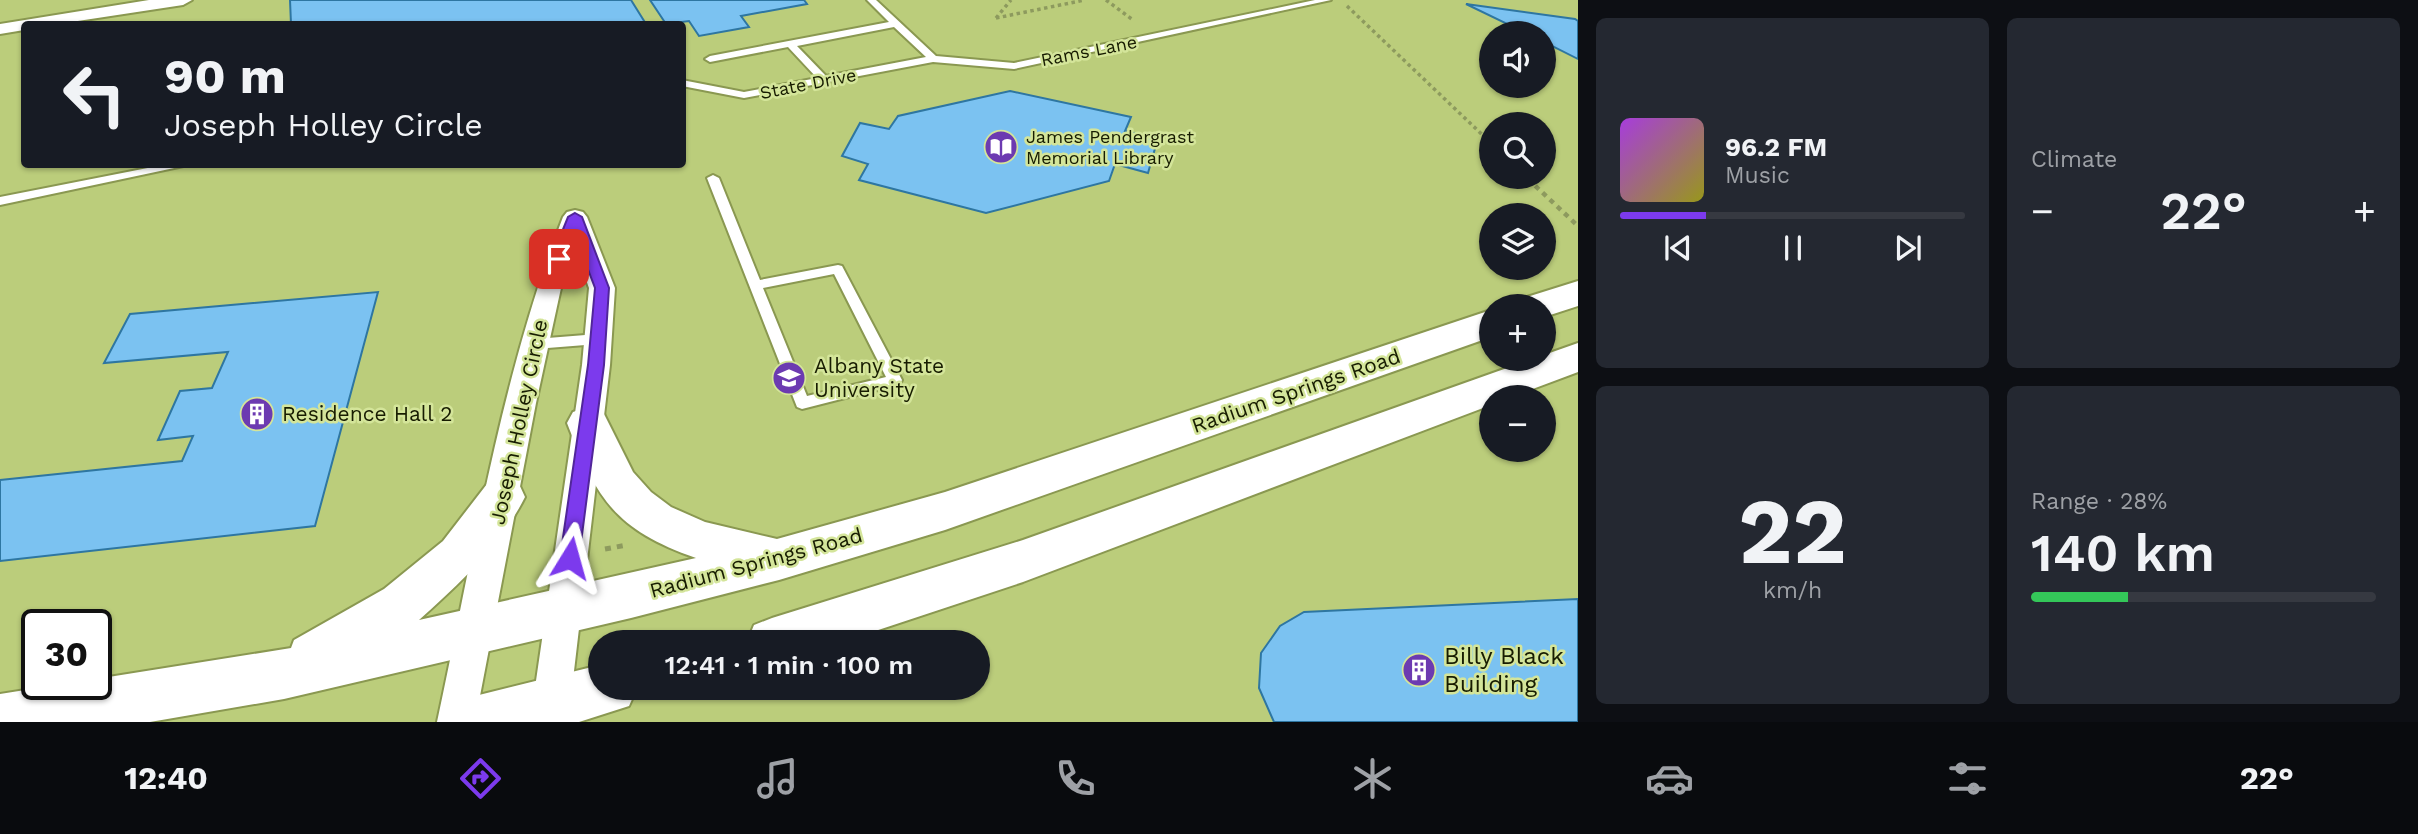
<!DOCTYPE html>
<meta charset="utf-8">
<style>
body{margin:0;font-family:"Work Sans",sans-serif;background:#242831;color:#f1f3f6;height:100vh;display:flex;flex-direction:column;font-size:26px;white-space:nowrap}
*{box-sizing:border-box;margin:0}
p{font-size:23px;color:#9ea1a6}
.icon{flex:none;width:38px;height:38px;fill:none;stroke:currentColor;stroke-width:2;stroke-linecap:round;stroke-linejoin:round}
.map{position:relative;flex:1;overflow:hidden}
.sheet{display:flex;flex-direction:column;gap:18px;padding:18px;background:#0d0f14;width:840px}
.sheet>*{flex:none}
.hud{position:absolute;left:21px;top:21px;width:665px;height:147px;border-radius:7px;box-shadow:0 2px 5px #0004;background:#171b24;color:#f1f3f6;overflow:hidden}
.buttons{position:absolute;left:1479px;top:21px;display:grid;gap:14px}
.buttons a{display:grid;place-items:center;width:77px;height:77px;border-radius:50%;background:#171b24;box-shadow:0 2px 5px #0004;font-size:35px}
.speed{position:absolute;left:21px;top:609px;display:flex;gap:14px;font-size:35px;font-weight:700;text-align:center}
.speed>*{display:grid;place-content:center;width:91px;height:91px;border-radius:50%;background:#171b24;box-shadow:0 2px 5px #0004;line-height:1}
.speed .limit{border:4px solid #111;border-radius:10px;background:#fff;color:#111}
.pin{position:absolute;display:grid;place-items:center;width:60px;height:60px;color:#fff;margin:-30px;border-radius:14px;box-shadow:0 4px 10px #0006}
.me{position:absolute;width:77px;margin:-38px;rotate:8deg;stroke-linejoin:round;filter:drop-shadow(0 0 5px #0008)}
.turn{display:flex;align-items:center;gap:24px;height:147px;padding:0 28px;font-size:32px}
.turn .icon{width:91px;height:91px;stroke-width:2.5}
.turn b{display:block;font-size:49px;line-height:60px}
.big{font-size:52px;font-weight:600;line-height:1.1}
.sheet .widget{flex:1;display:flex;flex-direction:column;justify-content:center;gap:10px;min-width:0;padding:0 24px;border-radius:10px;background:#242831}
.sheet .dial{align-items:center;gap:0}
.dial b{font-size:91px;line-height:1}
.song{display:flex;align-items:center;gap:21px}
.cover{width:84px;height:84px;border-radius:10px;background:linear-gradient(135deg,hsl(280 70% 55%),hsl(60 70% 35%))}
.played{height:7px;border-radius:4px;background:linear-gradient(90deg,#7c3aed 25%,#363941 25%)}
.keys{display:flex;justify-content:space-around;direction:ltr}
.heat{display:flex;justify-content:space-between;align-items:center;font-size:38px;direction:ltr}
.charge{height:10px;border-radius:5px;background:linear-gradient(90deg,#34c759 28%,#363941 0)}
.sheet .tiles{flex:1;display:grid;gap:18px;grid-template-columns:repeat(2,1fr)}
.trip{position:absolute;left:588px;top:630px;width:402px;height:70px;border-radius:35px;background:#171b24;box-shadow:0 2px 5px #0004;font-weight:600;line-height:70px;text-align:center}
.tab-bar{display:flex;height:112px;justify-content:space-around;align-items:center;background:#090b0e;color:#9ea1a6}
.tab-bar .icon{width:49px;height:49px}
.tab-bar .selected{color:#7c3aed}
.tab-bar b{font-size:32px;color:#f1f3f6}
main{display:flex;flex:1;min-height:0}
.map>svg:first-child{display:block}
.built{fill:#bbcd7b;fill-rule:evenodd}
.building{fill:#7bc2f1;stroke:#2e76a1;stroke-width:2}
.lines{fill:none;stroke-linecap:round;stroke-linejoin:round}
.service-casing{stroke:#8a9851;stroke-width:4}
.minor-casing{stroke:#8a9851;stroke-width:4}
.secondary-casing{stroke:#8a9851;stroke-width:4}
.path-far2{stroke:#8d9a5e;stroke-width:3.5;stroke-dasharray:3.5 3.5;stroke-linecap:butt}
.path-far1{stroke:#8d9a5e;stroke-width:4.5;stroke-dasharray:5 5;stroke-linecap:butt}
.path{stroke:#8d9a5e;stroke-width:5;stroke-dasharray:6 6;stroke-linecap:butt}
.service{fill:#fff;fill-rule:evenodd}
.minor{fill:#fff;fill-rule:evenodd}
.secondary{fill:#fff;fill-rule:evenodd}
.route{fill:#7c3aed;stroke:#51269a;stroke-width:2}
.labels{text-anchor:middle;stroke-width:5;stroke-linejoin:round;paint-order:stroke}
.far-street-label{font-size:18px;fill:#171c01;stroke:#d4e59a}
.far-poi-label{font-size:18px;fill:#171c01;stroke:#d4e59a;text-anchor:start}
.poi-label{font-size:21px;fill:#171c01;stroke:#d4e59a;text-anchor:start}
.street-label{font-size:21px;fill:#171c01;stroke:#d4e59a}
.near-poi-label{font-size:24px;fill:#171c01;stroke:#d4e59a;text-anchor:start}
</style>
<main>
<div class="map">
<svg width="1578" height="722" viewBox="0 0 1578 722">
<rect width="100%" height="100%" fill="#c7d88d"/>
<path class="built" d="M 0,0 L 1578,0 L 1578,722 L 0,722 ZM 24,24 L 682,24 L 682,164 L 24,164 ZM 1491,33 L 1544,33 L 1544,86 L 1491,86 ZM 1491,124 L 1544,124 L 1544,177 L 1491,177 ZM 1491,215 L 1544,215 L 1544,268 L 1491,268 ZM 1491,306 L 1544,306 L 1544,359 L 1491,359 ZM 1491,397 L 1544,397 L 1544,450 L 1491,450 ZM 37,625 L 96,625 L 96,684 L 37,684 ZM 600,642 L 978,642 L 978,688 L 600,688 Z"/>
<g class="building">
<polygon points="290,0 631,0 646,24 291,24"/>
<polygon points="650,0 804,0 807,4 741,16 749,27 699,36 689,21 666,24"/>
<polygon points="1466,4 1575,19 1578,21 1578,59 1544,42 1544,33 1526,33"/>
<polygon points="1010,91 1131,117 1125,131 1158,138 1148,173 1115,164 1109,181 986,213 859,180 868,164 842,156 860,123 889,129 898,116"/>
<polygon points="378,292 315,526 0,561 0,480 182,461 193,436 158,440 180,391 212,388 228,352 104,363 130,314"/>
<polygon points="1578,599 1578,722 1274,722 1259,688 1261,653 1280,626 1304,612"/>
</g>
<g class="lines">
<defs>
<g id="service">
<path d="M 867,0 L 876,0 L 936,56 L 1014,63 L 1315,0 L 1331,0 L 1014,69 L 933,62 L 744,98 L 682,86 L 682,80 L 744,92 L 817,78 L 788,47 L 710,62 L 705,59 L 710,56 L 889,22 ZM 894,27 L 926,57 L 826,76 L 797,46 Z"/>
<polygon points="168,164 193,164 0,205 0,197"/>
<path d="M 713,175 L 719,178 L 760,280 L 838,265 L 842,266 L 902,380 L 900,384 L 802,409 L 797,407 L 707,178 ZM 834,274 L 886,377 L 807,396 L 763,288 Z"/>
<polygon points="598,334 605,339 598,344 535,349 528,344 535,339"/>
</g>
<g id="minor">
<polygon points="149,0 192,0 183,5 58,24 24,24 24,30 0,34 0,24"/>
<path d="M 575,210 L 583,212 L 587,217 L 615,288 L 610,365 L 568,722 L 530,722 L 582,365 L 589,288 L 575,249 L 561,288 L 536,403 L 475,722 L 437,722 C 473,556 501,375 563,217 L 567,212 Z"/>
</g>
<g id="secondary">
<polygon points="1578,281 1578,306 1544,317 1544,306 1522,306 1527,297"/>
<path d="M 1491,310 L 1491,337 L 945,530 L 779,580 L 631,618 L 284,699 L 150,722 L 0,722 L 0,694 L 63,684 L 96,684 L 96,679 L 291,648 L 294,640 L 384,589 L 443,541 L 487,484 L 503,479 L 519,484 L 525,497 C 500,547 460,583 419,620 L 696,558 C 616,530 597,500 567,423 L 573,412 L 588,407 L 603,412 L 633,472 L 651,492 L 671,507 L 705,522 L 777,539 L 945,492 Z"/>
<polygon points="1578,343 1578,372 1511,397 1491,397 1491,405 1023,582 842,642 747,642 754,625 772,618 1023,540 1532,359 1544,359 1544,355"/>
<polygon points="600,665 600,688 637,688 629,706 579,722 452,722 460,703 479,695"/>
</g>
</defs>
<use href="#service" class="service-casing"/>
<use href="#minor" class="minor-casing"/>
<use href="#secondary" class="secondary-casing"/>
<g class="path-far2">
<polyline points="1106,0 1133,20"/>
<polyline points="1347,6 1491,143"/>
<polyline points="996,18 1085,0"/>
<polyline points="996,18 1011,0"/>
<polyline points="1526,177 1530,180"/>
</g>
<polyline class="path-far1" points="1528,179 1578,226"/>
<polyline class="path" points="605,549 627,545"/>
<use href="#service" class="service"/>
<use href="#minor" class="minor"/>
<use href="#secondary" class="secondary"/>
</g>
<polygon class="route" points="575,213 582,217 609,288 604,365 579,558 577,564 570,566 563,564 560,558 588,365 595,288 575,235 564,262 559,264 551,259 568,217"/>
<defs>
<symbol id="library-disc" viewBox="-11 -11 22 22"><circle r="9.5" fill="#6c3ab1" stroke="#d4e59a"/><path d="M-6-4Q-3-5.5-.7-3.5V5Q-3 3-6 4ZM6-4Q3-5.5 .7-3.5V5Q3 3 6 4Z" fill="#fff"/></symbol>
<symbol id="university-disc" viewBox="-11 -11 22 22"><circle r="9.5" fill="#6c3ab1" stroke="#d4e59a"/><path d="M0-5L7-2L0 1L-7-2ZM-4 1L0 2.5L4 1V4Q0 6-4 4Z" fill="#fff"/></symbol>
<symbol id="building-disc" viewBox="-11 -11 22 22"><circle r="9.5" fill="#6c3ab1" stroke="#d4e59a"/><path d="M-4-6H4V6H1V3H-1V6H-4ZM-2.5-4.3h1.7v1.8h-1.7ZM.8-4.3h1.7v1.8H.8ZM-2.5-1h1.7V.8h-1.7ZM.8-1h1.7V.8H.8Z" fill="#fff"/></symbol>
</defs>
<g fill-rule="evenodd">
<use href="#library-disc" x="982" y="128" width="38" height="38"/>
<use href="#university-disc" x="770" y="359" width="38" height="38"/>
<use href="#building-disc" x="238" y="395" width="38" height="38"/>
<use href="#building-disc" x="1400" y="651" width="38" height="38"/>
</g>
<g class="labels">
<g class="far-street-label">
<text transform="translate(1089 51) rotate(-11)" y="6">Rams Lane</text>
<text transform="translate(808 84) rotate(-11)" y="6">State Drive</text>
</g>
<g class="far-poi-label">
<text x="1026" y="143">James Pendergrast<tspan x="1026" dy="21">Memorial Library</tspan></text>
</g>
<g class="poi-label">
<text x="814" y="373">Albany State<tspan x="814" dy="24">University</tspan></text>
<text x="282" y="421">Residence Hall 2</text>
</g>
<g class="street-label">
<text transform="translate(1296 391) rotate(-19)" y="7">Radium Springs Road</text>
<text transform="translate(519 422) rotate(-78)" y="7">Joseph Holley Circle</text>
<text transform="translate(756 563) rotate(-15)" y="7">Radium Springs Road</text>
</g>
<g class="near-poi-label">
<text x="1444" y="664">Billy Black<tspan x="1444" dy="28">Building</tspan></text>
</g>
</g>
</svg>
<div class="buttons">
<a><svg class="icon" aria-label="sound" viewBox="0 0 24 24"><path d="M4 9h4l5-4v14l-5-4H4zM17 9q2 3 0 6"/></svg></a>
<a><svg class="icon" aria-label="search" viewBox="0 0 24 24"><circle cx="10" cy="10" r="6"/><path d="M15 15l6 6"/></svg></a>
<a><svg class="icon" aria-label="layers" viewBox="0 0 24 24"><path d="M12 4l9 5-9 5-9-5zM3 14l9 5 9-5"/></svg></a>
<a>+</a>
<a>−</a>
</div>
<div class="speed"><div class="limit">30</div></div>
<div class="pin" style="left:559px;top:259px;background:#d93025"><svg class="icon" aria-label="arrive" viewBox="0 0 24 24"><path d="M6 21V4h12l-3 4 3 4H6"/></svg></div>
<svg class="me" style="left:570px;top:558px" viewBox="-20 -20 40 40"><path d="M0-17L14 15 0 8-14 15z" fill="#7c3aed" stroke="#fff" stroke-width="4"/></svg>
<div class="trip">12:41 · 1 min · 100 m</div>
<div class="hud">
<div class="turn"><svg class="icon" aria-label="left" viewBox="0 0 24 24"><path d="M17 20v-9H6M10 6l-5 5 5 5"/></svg><div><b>90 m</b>Joseph Holley Circle</div></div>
</div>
</div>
<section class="sheet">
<div class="tiles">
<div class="widget">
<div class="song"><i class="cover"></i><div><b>96.2 FM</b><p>Music</p></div></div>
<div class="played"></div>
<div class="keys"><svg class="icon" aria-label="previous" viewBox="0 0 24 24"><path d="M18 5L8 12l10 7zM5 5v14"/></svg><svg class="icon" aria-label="pause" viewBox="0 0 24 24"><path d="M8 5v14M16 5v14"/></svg><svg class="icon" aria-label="next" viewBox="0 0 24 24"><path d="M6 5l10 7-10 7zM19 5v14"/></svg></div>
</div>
<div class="widget"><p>Climate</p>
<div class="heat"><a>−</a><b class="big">22°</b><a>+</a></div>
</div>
<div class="widget dial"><b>22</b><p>km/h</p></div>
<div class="widget"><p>Range · 28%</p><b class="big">140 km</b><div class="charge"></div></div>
</div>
</section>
</main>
<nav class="tab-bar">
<b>12:40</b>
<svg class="icon selected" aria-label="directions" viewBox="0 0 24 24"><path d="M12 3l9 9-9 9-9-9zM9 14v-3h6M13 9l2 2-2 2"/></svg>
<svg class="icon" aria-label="music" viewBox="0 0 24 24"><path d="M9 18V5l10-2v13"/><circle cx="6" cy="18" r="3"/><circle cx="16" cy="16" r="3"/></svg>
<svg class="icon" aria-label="phone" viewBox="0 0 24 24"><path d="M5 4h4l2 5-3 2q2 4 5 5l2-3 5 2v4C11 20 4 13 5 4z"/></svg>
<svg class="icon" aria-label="climate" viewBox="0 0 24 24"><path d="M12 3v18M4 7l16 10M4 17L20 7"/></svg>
<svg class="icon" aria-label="car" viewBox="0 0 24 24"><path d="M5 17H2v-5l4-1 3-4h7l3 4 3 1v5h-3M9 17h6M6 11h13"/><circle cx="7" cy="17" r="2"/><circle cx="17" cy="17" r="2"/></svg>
<svg class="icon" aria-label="filters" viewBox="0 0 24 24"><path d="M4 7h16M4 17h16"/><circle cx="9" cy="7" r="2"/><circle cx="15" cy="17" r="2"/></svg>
<b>22°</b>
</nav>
